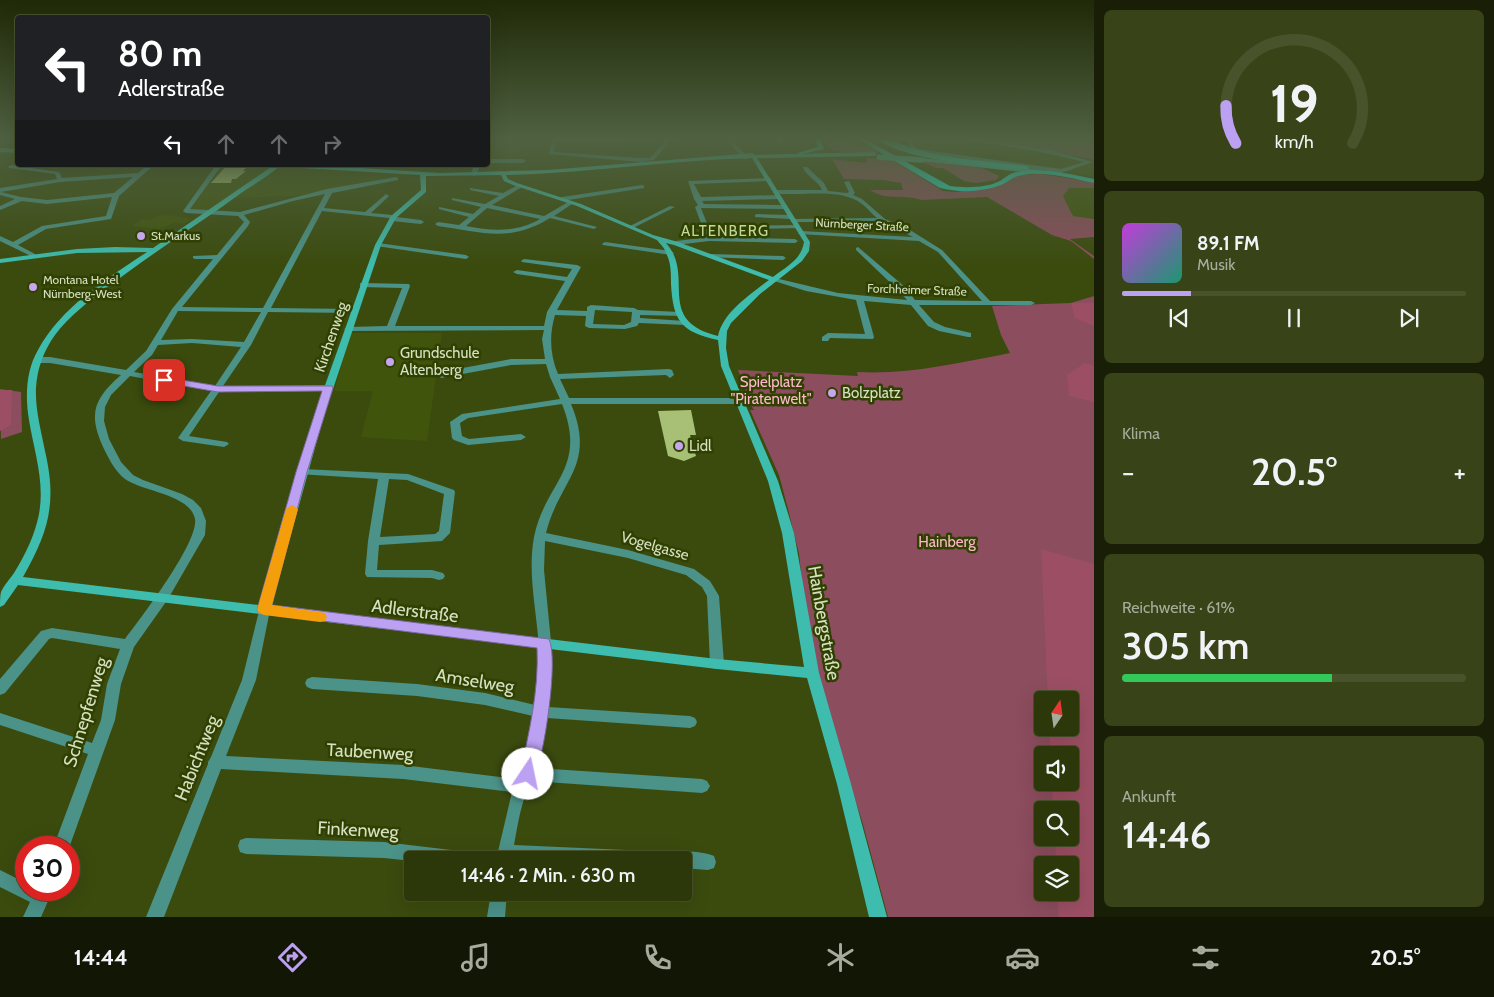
<!DOCTYPE html>
<html lang="de">
<meta charset="utf-8">
<style>
body{margin:0;font-family:Cabin,sans-serif;background:#384318;color:#f1f3f6;height:100vh;display:flex;flex-direction:column;font-size:19px;white-space:nowrap}
*{box-sizing:border-box;margin:0}
p{font-size:16px;color:#a6ac9c}
.icon{flex:none;width:28px;height:28px;fill:none;stroke:currentColor;stroke-width:2;stroke-linecap:round;stroke-linejoin:round}
.map{position:relative;flex:1;overflow:hidden}
.details{display:flex;flex-direction:column;gap:10px;padding:10px;background:#181f06;width:400px}
.details>*{flex:none}
.hud{position:absolute;left:15px;top:15px;width:475px;height:152px;border-radius:5px;box-shadow:0 5px 20px #0002,0 0 0 1px #48522b;background:#202124;color:#fff;overflow:hidden}
.needle{width:32px;rotate:13deg}
.controls{position:absolute;left:1034px;top:691px;display:grid;gap:10px}
.controls a{display:grid;place-items:center;width:45px;height:45px;border-radius:5px;background:#2c380a;box-shadow:0 5px 20px #0002,0 0 0 1px #48522b;font-size:25px}
.speed{position:absolute;left:15px;top:836px;display:flex;gap:10px;font-size:25px;font-weight:700;text-align:center}
.speed>*{display:grid;place-content:center;width:65px;height:65px;border-radius:50%;background:#2c380a;box-shadow:0 5px 20px #0002,0 0 0 1px #48522b;line-height:1}
.speed .limit{border:8px solid #d22;background:#fff;color:#111}
.pin{position:absolute;display:grid;place-items:center;width:42px;height:42px;color:#fff;margin:-21px;border-radius:10px;box-shadow:0 2px 8px #0006}
.me{position:absolute;width:55px;margin:-28px;rotate:11deg;stroke-linejoin:round;filter:drop-shadow(0 0 4px #0008)}
.turn{display:flex;align-items:center;gap:18px;height:105px;padding:0 20px;font-size:22px}
.turn .icon{width:65px;height:65px;stroke-width:2.5}
.turn b{display:block;font-size:35px;line-height:42px}
.lanes{display:flex;align-items:center;height:48px;padding:0 20px;background:#0003;justify-content:center;gap:25px;direction:ltr}
.lanes .off{opacity:.35}
.big{font-size:38px;font-weight:600;line-height:1.1}
.details .widget{flex:1;display:flex;flex-direction:column;justify-content:center;gap:8px;min-width:0;padding:0 18px;border-radius:8px;background:#384318}
.details .dial{align-items:center;gap:0}
.dial svg{height:130px;overflow:visible;fill:none;stroke:#48522b;stroke-width:7;stroke-linecap:round;text-anchor:middle}
.dial text{fill:#f1f3f6;stroke:none}
.song{display:flex;align-items:center;gap:15px}
.cover{width:60px;height:60px;border-radius:8px;background:linear-gradient(135deg,hsl(290 70% 55%),hsl(160 70% 35%))}
.played{height:5px;border-radius:2px;background:linear-gradient(90deg,#bca0f2 20%,#48522b 20%)}
.keys{display:flex;justify-content:space-around;direction:ltr}
.heat{display:flex;justify-content:space-between;align-items:center;font-size:28px;direction:ltr}
.charge{height:8px;border-radius:4px;background:linear-gradient(90deg,#34c759 61%,#48522b 0)}
.trip{position:absolute;left:404px;top:851px;width:288px;height:50px;border-radius:5px;background:#2c380a;box-shadow:0 5px 20px #0002,0 0 0 1px #48522b;font-weight:600;line-height:50px;text-align:center}
.menu{display:flex;height:80px;justify-content:space-around;align-items:center;background:#121604;color:#a6ac9c}
.menu .icon{width:35px;height:35px}
.menu .selected{color:#bca0f2}
.menu b{font-size:22px;color:#f1f3f6}
main{display:flex;flex:1;min-height:0}
.map>svg:first-child{display:block}
.built{fill:#41540c}
.green{fill:#8c4d5e;fill-rule:evenodd}
.forest{fill:#9c4f64}
.building{fill:#a7c075}
.lines{fill:none;stroke-linecap:round;stroke-linejoin:round}
.street{fill:#4b9288;fill-rule:evenodd}
.secondary{fill:#3ebdae;fill-rule:evenodd}
.primary{fill:#22decb;fill-rule:evenodd}
.secondary-bridge{stroke:#3ebdae;stroke-width:5.5}
.route{fill:#bca0f2;stroke:#7a689d}
.slow{fill:#f59e0b}
.poi-dot{fill:#c6a6f0;stroke:#304000;stroke-width:2}
.labels{text-anchor:middle;stroke-width:5;stroke-linejoin:round;paint-order:stroke}
.far-street-label{font-size:12px;fill:#d5e1c2;stroke:#304000}
.far-poi-label{font-size:12px;fill:#d5e1c2;stroke:#304000;text-anchor:start}
.far-quarter-label{font-size:15px;letter-spacing:1px;fill:#c2d899;stroke:#304000}
.street-label{font-size:15px;fill:#d5e1c2;stroke:#304000}
.poi-label{font-size:15px;fill:#d5e1c2;stroke:#304000;text-anchor:start}
.park-label{font-size:15px;fill:#fdb9c9;stroke:#304000}
.near-street-label{font-size:18px;fill:#d5e1c2;stroke:#304000}
</style>
<main>
<div class="map">
<svg width="1094" height="917" viewBox="0 0 1094 917">
<rect width="100%" height="100%" fill="#3b4b0e"/>
<g class="built">
<polygon points="906,138 966,138 1077,156 1094,159 1094,176 1006,162 1009,157 976,152 978,159 911,148"/>
<polygon points="488,143 518,145 517,163 488,159"/>
<polygon points="219,165 319,168 319,165 369,165 364,170 411,175 295,196 232,198 213,211 188,210"/>
<polygon points="1069,188 1094,188 1094,219 1073,216 1063,196"/>
<polygon points="169,215 192,219 184,224 174,223 159,229 132,226 142,219 150,220 157,216"/>
<polygon points="351,333 442,333 427,441 361,437 373,391 334,391"/>
</g>
<g class="green">
<polygon points="824,138 845,138 877,150 879,153 843,152 830,149 822,140"/>
<polygon points="966,138 1094,138 1094,159"/>
<path d="M 867,158 L 891,159 L 943,191 L 956,192 L 989,187 L 1015,175 L 1042,174 L 1094,182 L 1094,188 L 1069,188 L 1063,196 L 1073,216 L 1094,219 L 1094,237 L 1070,239 L 1094,256 L 1094,259 L 1071,241 L 1052,235 L 987,197 L 921,200 C 901,193 889,202 870,190 L 903,190 L 901,183 L 883,180 L 844,179 L 832,159 L 866,163 Z"/>
<polygon points="920,161 982,168 999,176 996,180 976,183 964,181 943,168 936,168"/>
<path d="M 1094,296 L 1094,917 L 888,917 L 862,821 L 821,695 L 807,628 L 799,554 L 788,509 L 779,475 L 750,410 L 755,410 L 753,409 L 738,370 L 858,376 L 857,372 C 906,375 959,363 1010,353 L 1001,335 L 992,306 L 1071,303 ZM 1042,700 L 1070,700 L 1070,728 L 1042,728 ZM 1042,755 L 1070,755 L 1070,782 L 1042,782 ZM 1042,810 L 1070,810 L 1070,838 L 1042,838 ZM 1042,865 L 1070,865 L 1070,892 L 1042,892 Z"/>
<polygon points="0,389 21,392 22,432 1,439"/>
</g>
<g class="forest">
<polygon points="1071,303 1094,303 1094,326 1075,318"/>
<polygon points="1085,363 1094,366 1094,402 1069,396 1067,375"/>
<polygon points="0,390 12,390 11,425 0,431"/>
<polygon points="1041,549 1094,564 1094,917 1059,917 1057,893 1070,892 1070,865 1056,865 1055,838 1070,838 1070,810 1053,810 1052,783 1070,782 1070,755 1051,755 1049,728 1070,728 1070,700 1048,700"/>
</g>
<g class="building">
<polygon points="227,165 248,166 243,171 246,171 236,179 232,179 231,183 211,183"/>
<polygon points="691,410 696,435 690,435 696,456 684,461 668,456 658,411"/>
</g>
<g class="lines">
<g class="street">
<path d="M 552,138 L 686,138 L 683,140 L 669,140 L 667,145 L 654,160 L 640,162 L 549,154 ZM 664,140 L 663,144 L 650,158 L 640,158 L 554,152 L 557,141 Z"/>
<polygon points="725,138 729,138 748,157 748,159 744,159"/>
<polygon points="775,138 780,138 784,142 779,143"/>
<polygon points="905,138 910,138 917,149 1061,169 1084,162 1046,153 958,138 968,138 1046,149 1093,162 1061,173 915,152 913,151"/>
<polygon points="488,159 523,159 526,161 523,163 488,163"/>
<path d="M 11,165 L 59,172 L 62,178 L 138,173 L 148,165 L 154,165 L 119,196 L 111,219 L 46,229 L 18,245 L 35,254 L 36,255 L 33,257 L 0,241 L 0,236 L 13,242 L 42,226 L 106,216 L 112,197 L 47,204 L 22,201 L 0,210 L 0,206 L 15,199 L 0,195 L 0,188 L 57,179 L 55,174 L 9,168 L 8,167 ZM 133,177 L 114,193 L 47,200 L 21,197 L 1,192 L 60,182 Z"/>
<path d="M 216,165 L 222,165 L 190,209 L 240,212 L 327,189 L 396,177 L 398,178 L 398,180 L 332,193 L 324,208 L 365,212 L 386,194 L 389,196 L 388,197 L 371,213 L 393,215 L 396,217 L 421,220 L 424,222 L 421,224 L 392,221 L 389,218 L 322,211 L 271,308 L 354,309 L 358,311 L 354,313 L 268,312 L 251,345 L 223,386 L 328,385 L 331,386 L 332,388 L 331,390 L 219,392 L 189,436 L 227,442 L 229,444 L 224,447 L 183,441 L 178,438 L 211,391 L 130,376 L 111,395 L 105,407 L 104,421 L 109,439 L 121,462 L 133,475 L 143,480 L 182,494 L 193,500 L 201,508 L 206,521 L 205,535 L 168,599 L 134,647 L 121,684 L 115,720 L 69,848 L 53,848 L 88,754 L 0,725 L 0,713 L 92,743 L 101,720 L 107,684 L 120,649 L 52,638 L 49,639 L 5,693 L 0,695 L 0,679 L 41,631 L 52,628 L 125,639 C 140,619 199,542 195,519 C 190,494 143,492 125,479 C 116,472 110,461 105,451 C 88,416 92,400 121,375 L 50,363 L 38,363 L 34,360 L 38,357 L 50,357 L 126,370 L 146,351 L 172,309 L 213,259 L 195,259 L 193,258 L 193,256 L 217,255 L 244,222 L 238,216 L 186,213 L 183,211 ZM 325,194 L 263,308 L 182,307 L 248,226 L 250,222 L 244,215 L 293,201 ZM 178,311 L 261,312 L 244,342 L 192,339 L 161,340 ZM 192,343 L 241,347 L 215,386 L 134,372 L 152,355 L 158,345 Z"/>
<polygon points="474,165 480,165 477,174 474,176 471,174"/>
<path d="M 803,167 L 807,167 L 824,183 L 828,191 L 847,193 L 849,192 L 844,182 L 849,181 L 855,193 L 853,195 L 862,199 L 885,219 L 910,230 L 942,250 L 990,301 L 1031,301 L 1035,303 L 1031,305 L 919,305 L 934,322 L 945,327 L 971,333 L 971,337 L 968,337 L 939,331 L 928,326 L 911,305 L 864,301 L 874,337 L 873,339 L 830,338 L 828,341 L 822,341 L 822,337 L 828,333 L 865,334 L 856,300 L 806,291 L 771,280 L 775,278 L 838,293 L 907,300 L 899,291 L 856,250 L 856,248 L 858,247 L 905,287 L 915,300 L 982,301 L 938,252 L 919,241 L 799,234 L 798,233 L 801,231 L 913,237 L 882,222 L 791,222 L 791,220 L 793,219 L 877,218 C 870,212 864,204 856,200 C 831,188 800,197 773,193 L 773,191 L 775,190 L 822,190 C 818,180 805,176 803,167 Z"/>
<polygon points="769,178 771,179 771,181 694,184 701,197 778,195 781,197 778,199 702,201 704,204 784,205 787,207 784,209 701,208 708,226 797,225 800,227 799,228 709,230 709,234 705,234 695,207 698,205 694,199 688,181"/>
<path d="M 520,184 L 522,185 L 522,187 L 492,205 L 544,216 L 570,201 L 572,202 L 572,204 L 554,216 L 597,227 L 594,229 L 550,218 C 510,243 481,232 438,226 L 435,224 L 438,222 L 459,225 L 469,217 L 439,209 L 439,207 L 473,214 L 481,207 L 452,200 L 452,198 L 485,204 L 499,196 L 470,190 L 470,188 L 503,193 ZM 487,208 L 540,219 C 516,233 492,231 466,226 Z"/>
<polygon points="642,185 644,186 644,188 562,201 559,199 562,197"/>
<polygon points="670,206 675,207 633,228 628,227"/>
<polygon points="757,214 790,215 793,217 790,219 755,217 755,215"/>
<polygon points="709,237 795,239 798,241 795,243 709,241 676,245 673,243 676,241"/>
<polygon points="605,242 671,251 674,253 671,255 603,245 602,244"/>
<polygon points="378,243 466,255 469,257 466,259 376,246 376,244"/>
<polygon points="710,254 783,256 786,258 783,260 708,257 708,255"/>
<path d="M 524,259 L 577,265 L 581,267 L 557,310 L 587,311 L 587,307 L 591,305 L 634,308 L 638,310 L 680,312 L 683,312 L 683,316 L 640,315 L 640,318 L 685,321 L 689,323 L 685,325 L 639,323 L 637,326 L 625,329 L 589,328 L 585,326 L 586,316 L 555,315 C 549,335 550,355 558,374 L 669,369 L 672,370 L 674,375 L 670,378 L 666,375 L 560,379 L 569,398 L 739,398 L 744,401 L 739,404 L 571,404 C 597,466 559,480 546,533 L 628,550 L 694,569 L 710,581 L 719,596 L 724,664 L 722,668 L 717,669 L 712,668 L 710,664 L 707,596 L 702,587 L 686,575 L 628,558 L 545,541 L 544,570 L 552,652 L 548,707 L 690,716 L 695,718 L 697,722 L 695,726 L 690,728 L 547,718 L 537,768 L 702,779 L 707,781 L 710,786 L 707,791 L 702,793 L 532,781 C 521,800 518,824 514,845 L 671,852 L 676,854 C 687,850 704,852 714,856 L 716,862 L 714,868 L 708,870 L 682,868 L 682,860 L 496,860 L 512,792 L 403,779 L 221,769 L 164,917 L 146,917 L 208,764 L 208,762 L 211,757 L 242,680 L 260,607 L 264,605 L 268,607 L 270,610 L 256,680 L 226,756 L 403,765 L 517,779 C 528,762 530,736 533,716 L 485,705 L 417,696 L 312,689 L 307,687 L 305,683 L 307,679 L 312,677 L 417,684 L 485,693 L 535,705 C 538,682 539,659 538,636 C 535,603 528,570 534,537 C 545,482 588,469 562,404 L 468,418 L 460,423 L 462,436 L 469,439 L 521,434 L 526,437 L 521,440 L 468,445 L 454,440 L 452,438 L 450,422 L 462,414 L 560,399 L 550,377 L 546,364 L 511,365 L 441,378 L 437,375 L 441,372 L 511,359 L 545,359 L 542,339 L 544,330 L 348,331 L 344,329 L 348,327 L 387,326 L 402,288 L 360,287 L 360,283 L 363,283 L 409,284 L 410,286 L 395,326 L 544,326 L 547,312 L 565,281 L 517,274 L 513,272 L 517,270 L 567,277 L 572,269 L 522,262 L 521,261 ZM 595,310 L 632,312 L 631,322 L 624,325 L 593,324 Z"/>
<path d="M 302,469 L 408,474 L 454,490 L 455,492 L 450,533 L 442,541 L 379,545 L 377,570 L 432,570 L 443,573 L 445,576 L 443,579 L 439,580 L 432,578 L 367,577 L 365,574 L 368,541 L 378,479 L 298,474 L 297,472 L 298,470 ZM 389,479 L 407,480 L 444,494 L 439,531 L 435,534 L 380,537 Z"/>
<polygon points="246,838 384,842 468,852 474,854 476,860 412,860 412,861 384,858 246,854 240,852 238,846 240,840"/>
<polygon points="0,870 26,883 26,890 53,890 41,917 23,917 30,902 0,887"/>
<polygon points="491,892 507,892 505,917 487,917"/>
</g>
<g class="secondary">
<polygon points="0,148 18,149 18,153 0,152"/>
<path d="M 753,153 L 755,155 L 874,152 L 877,154 L 874,156 L 757,158 L 810,242 L 809,251 L 802,261 L 760,294 L 731,323 L 727,331 L 726,348 L 729,366 L 778,481 L 794,533 L 819,673 L 851,784 L 887,917 L 869,917 L 837,784 L 807,678 L 717,669 L 18,585 L 4,605 L 0,607 C 0,602 0,596 1,592 C 4,585 10,579 14,573 C 25,555 35,535 39,514 C 45,481 34,451 29,420 C 25,397 26,370 38,350 C 61,307 108,278 147,252 L 77,253 L 0,263 L 0,259 L 77,249 L 115,247 L 153,248 L 274,165 L 281,165 C 270,175 256,183 244,191 C 199,224 152,253 108,287 C 89,301 69,316 55,335 C 44,350 37,369 36,388 C 35,409 41,430 45,451 C 57,503 49,531 23,577 L 259,605 L 313,419 L 375,245 L 391,216 L 421,190 L 420,175 L 285,167 L 282,165 L 311,165 L 440,173 L 548,170 ZM 752,158 L 804,242 C 801,260 787,266 773,277 L 678,242 L 653,235 L 581,204 L 517,183 L 508,179 L 506,175 C 588,173 670,160 752,158 ZM 501,175 L 504,181 L 513,185 L 577,206 L 657,240 C 660,244 665,248 666,253 C 671,262 671,273 671,284 C 673,321 681,332 718,340 L 721,366 L 768,481 L 782,533 L 804,667 L 717,659 L 271,606 L 323,419 L 381,245 L 396,218 L 426,192 L 426,176 ZM 666,243 L 674,245 L 769,280 C 751,294 723,312 718,336 C 654,320 696,276 666,243 Z"/>
<polygon points="922,158 1041,170 1044,172 1041,174 920,161 920,159"/>
</g>
<g class="primary">
<polygon points="814,138 820,138 824,149 798,155 798,153 818,147"/>
<path d="M 856,138 L 863,138 L 950,186 C 965,188 986,188 1000,181 C 1006,177 1010,173 1017,172 C 1043,167 1069,174 1094,179 L 1094,183 C 1070,178 1042,170 1018,176 C 1011,178 1007,183 1001,185 C 982,192 960,193 940,188 Z"/>
<path d="M 875,138 C 887,137 916,150 930,153 C 962,160 995,162 1027,166 L 1030,168 L 1027,170 C 987,165 906,162 875,138 Z"/>
</g>
<polyline class="secondary-bridge" points="879,157 922,160"/>
</g>
<linearGradient id="sky" x2="0" y2="1"><stop stop-color="#202908"/><stop offset="0.52" stop-color="#4f6141"/><stop offset="1" stop-color="#4f6141" stop-opacity="0"/></linearGradient>
<rect width="1094" height="266" fill="url(#sky)"/>
<path class="route" d="M 164,377 L 218,386 L 332,386 L 333,388 L 307,472 L 272,605 L 549,639 C 559,659 544,757 534,779 L 528,781 L 522,779 L 520,774 C 529,732 539,691 537,648 L 259,613 L 257,610 L 296,472 L 322,391 L 218,392 L 161,382 L 161,378 Z"/>
<polygon class="slow" points="292,505 298,509 272,605 325,613 327,617 325,621 320,622 264,615 259,613 257,610 286,509"/>
<g class="poi-dot">
<circle cx="141" cy="236" r="5"/>
<circle cx="33" cy="287" r="5"/>
<circle cx="390" cy="362" r="5"/>
<circle cx="832" cy="393" r="5"/>
<circle cx="679" cy="446" r="5"/>
</g>
<g class="labels">
<g class="far-street-label">
<text transform="translate(862 225) rotate(3)" y="4">Nürnberger Straße</text>
<text transform="translate(917 290) rotate(2)" y="4">Forchheimer Straße</text>
</g>
<g class="far-poi-label">
<text x="151" y="240">St.Markus</text>
<text x="43" y="284">Montana Hotel<tspan x="43" dy="14">Nürnberg-West</tspan></text>
</g>
<g class="far-quarter-label">
<text x="725" y="236">ALTENBERG</text>
</g>
<g class="street-label">
<text transform="translate(331 337) rotate(-71)" y="5">Kirchenweg</text>
<text transform="translate(655 546) rotate(16)" y="5">Vogelgasse</text>
</g>
<g class="poi-label">
<text x="400" y="358">Grundschule<tspan x="400" dy="17">Altenberg</tspan></text>
<text x="842" y="398">Bolzplatz</text>
<text x="689" y="451">Lidl</text>
</g>
<g class="park-label">
<text x="771" y="387">Spielplatz<tspan x="771" dy="17">"Piratenwelt"</tspan></text>
<text x="947" y="547">Hainberg</text>
</g>
<g class="near-street-label">
<text transform="translate(415 611) rotate(7)" y="6">Adlerstraße</text>
<text transform="translate(824 623) rotate(80)" y="6">Hainbergstraße</text>
<text transform="translate(475 681) rotate(9)" y="6">Amselweg</text>
<text transform="translate(86 712) rotate(-73)" y="6">Schnepfenweg</text>
<text transform="translate(370 752) rotate(3)" y="6">Taubenweg</text>
<text transform="translate(197 758) rotate(-68)" y="6">Habichtweg</text>
<text transform="translate(358 830) rotate(3)" y="6">Finkenweg</text>
</g>
</g>
</svg>
<div class="controls">
<a><svg class="needle" viewBox="-14 -14 28 28"><path d="M0-13l5 13h-10z" fill="#e53935"/><path d="M0 13l5-13h-10z" fill="#a6ac9c"/></svg></a>
<a><svg class="icon" aria-label="sound" viewBox="0 0 24 24"><path d="M4 9h4l5-4v14l-5-4H4zM17 9q2 3 0 6"/></svg></a>
<a><svg class="icon" aria-label="search" viewBox="0 0 24 24"><circle cx="10" cy="10" r="6"/><path d="M15 15l6 6"/></svg></a>
<a><svg class="icon" aria-label="layers" viewBox="0 0 24 24"><path d="M12 4l9 5-9 5-9-5zM3 14l9 5 9-5"/></svg></a>
</div>
<div class="speed"><div class="limit">30</div></div>
<div class="pin" style="left:164px;top:380px;background:#d93025"><svg class="icon" aria-label="arrive" viewBox="0 0 24 24"><path d="M6 21V4h12l-3 4 3 4H6"/></svg></div>
<svg class="me" style="left:528px;top:774px" viewBox="-20 -20 40 40"><circle r="19" fill="#fff"/><path d="M0-13L10 11 0 6-10 11z" fill="#bca0f2"/></svg>
<div class="trip">14:46 · 2 Min. · 630 m</div>
<div class="hud">
<div class="turn"><svg class="icon" aria-label="left" viewBox="0 0 24 24"><path d="M17 20v-9H6M10 6l-5 5 5 5"/></svg><div><b>80 m</b>Adlerstraße</div></div>
<div class="lanes"><svg class="icon" aria-label="left" viewBox="0 0 24 24"><path d="M17 20v-9H6M10 6l-5 5 5 5"/></svg><svg class="icon off" aria-label="ahead" viewBox="0 0 24 24"><path d="M12 20V5M6 11l6-6 6 6"/></svg><svg class="icon off" aria-label="ahead" viewBox="0 0 24 24"><path d="M12 20V5M6 11l6-6 6 6"/></svg><svg class="icon off" aria-label="right" viewBox="0 0 24 24"><path d="M7 20v-9h11M14 6l5 5-5 5"/></svg></div>
</div>
</div>
<section class="details">
<div class="widget dial"><svg viewBox="0 0 100 80">
<path d="M14 69A42 42 0 1 1 86 69"/>
<path d="M14 69A42 42 0 0 1 8 46" stroke="#bca0f2"/>
<text x="50" y="56" font-size="32" font-weight="700">19</text>
<text x="50" y="72" font-size="11">km/h</text>
</svg></div>
<div class="widget">
<div class="song"><i class="cover"></i><div><b>89.1 FM</b><p>Musik</p></div></div>
<div class="played"></div>
<div class="keys"><svg class="icon" aria-label="previous" viewBox="0 0 24 24"><path d="M18 5L8 12l10 7zM5 5v14"/></svg><svg class="icon" aria-label="pause" viewBox="0 0 24 24"><path d="M8 5v14M16 5v14"/></svg><svg class="icon" aria-label="next" viewBox="0 0 24 24"><path d="M6 5l10 7-10 7zM19 5v14"/></svg></div>
</div>
<div class="widget"><p>Klima</p>
<div class="heat"><a>−</a><b class="big">20.5°</b><a>+</a></div>
</div>
<div class="widget"><p>Reichweite · 61%</p><b class="big">305 km</b><div class="charge"></div></div>
<div class="widget"><p>Ankunft</p><b class="big">14:46</b></div>
</section>
</main>
<nav class="menu">
<b>14:44</b>
<svg class="icon selected" aria-label="directions" viewBox="0 0 24 24"><path d="M12 3l9 9-9 9-9-9zM9 14v-3h6M13 9l2 2-2 2"/></svg>
<svg class="icon" aria-label="music" viewBox="0 0 24 24"><path d="M9 18V5l10-2v13"/><circle cx="6" cy="18" r="3"/><circle cx="16" cy="16" r="3"/></svg>
<svg class="icon" aria-label="phone" viewBox="0 0 24 24"><path d="M5 4h4l2 5-3 2q2 4 5 5l2-3 5 2v4C11 20 4 13 5 4z"/></svg>
<svg class="icon" aria-label="climate" viewBox="0 0 24 24"><path d="M12 3v18M4 7l16 10M4 17L20 7"/></svg>
<svg class="icon" aria-label="car" viewBox="0 0 24 24"><path d="M5 17H2v-5l4-1 3-4h7l3 4 3 1v5h-3M9 17h6M6 11h13"/><circle cx="7" cy="17" r="2"/><circle cx="17" cy="17" r="2"/></svg>
<svg class="icon" aria-label="filters" viewBox="0 0 24 24"><path d="M4 7h16M4 17h16"/><circle cx="9" cy="7" r="2"/><circle cx="15" cy="17" r="2"/></svg>
<b>20.5°</b>
</nav>
